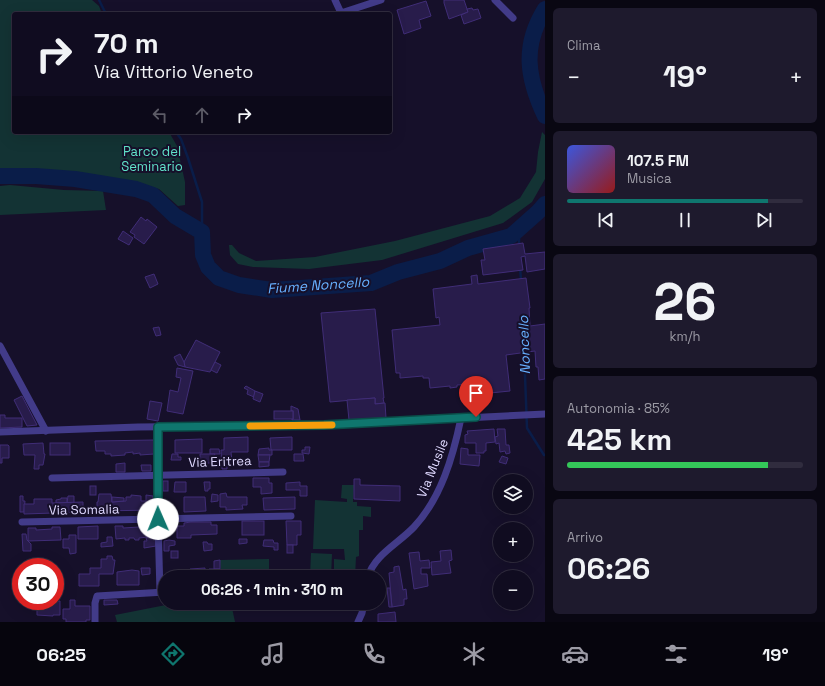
<!DOCTYPE html>
<html lang="it">
<meta charset="utf-8">
<style>
body{margin:0;font-family:"Space Grotesk",sans-serif;background:#1e1a2d;color:#f1f3f6;height:100vh;display:flex;flex-direction:column;font-size:15px;white-space:nowrap}
*{box-sizing:border-box;margin:0}
p{font-size:13px;color:#9c9ba5}
.icon{flex:none;width:22px;height:22px;fill:none;stroke:currentColor;stroke-width:2;stroke-linecap:round;stroke-linejoin:round}
.map{position:relative;flex:1;overflow:hidden}
.side{display:flex;flex-direction:column;gap:8px;padding:8px;background:#090712;width:280px}
.side>*{flex:none}
.guide{position:absolute;left:12px;top:12px;width:380px;height:122px;border-radius:4px;box-shadow:0 4px 16px #0002,0 0 0 1px #302c3e;background:#100c20;color:#f1f3f6;overflow:hidden}
.fabs{position:absolute;left:493px;top:474px;display:grid;gap:8px}
.fabs a{display:grid;place-items:center;width:40px;height:40px;border-radius:50%;background:#100c20;box-shadow:0 4px 16px #0002,0 0 0 1px #302c3e;font-size:20px}
.speed{position:absolute;left:12px;top:558px;display:flex;gap:8px;font-size:20px;font-weight:700;text-align:center}
.speed>*{display:grid;place-content:center;width:52px;height:52px;border-radius:50%;background:#100c20;box-shadow:0 4px 16px #0002,0 0 0 1px #302c3e;line-height:1}
.speed .limit{border:6px solid #d22;background:#fff;color:#111}
.pin{position:absolute;display:grid;place-items:center;width:34px;height:34px;color:#fff;margin:-41px -17px;border-radius:50% 50% 50% 0;rotate:-45deg;box-shadow:0 0 4px #0007}
.pin .icon{rotate:45deg}
.me{position:absolute;width:44px;margin:-22px;rotate:359deg;stroke-linejoin:round;filter:drop-shadow(0 0 3px #0008)}
.turn{display:flex;align-items:center;gap:14px;height:84px;padding:0 16px;font-size:18px}
.turn .icon{width:52px;height:52px;stroke-width:2.5}
.turn b{display:block;font-size:28px;line-height:34px}
.lanes{display:flex;align-items:center;height:38px;padding:0 16px;background:#0003;justify-content:center;gap:20px;direction:ltr}
.lanes .off{opacity:.35}
.big{font-size:30px;font-weight:600;line-height:1.1}
.side .tile{flex:1;display:flex;flex-direction:column;justify-content:center;gap:6px;min-width:0;padding:0 14px;border-radius:6px;background:#1e1a2d}
.side .dial{align-items:center;gap:0}
.dial b{font-size:52px;line-height:1}
.song{display:flex;align-items:center;gap:12px}
.cover{width:48px;height:48px;border-radius:6px;background:linear-gradient(135deg,hsl(230 70% 55%),hsl(0 70% 35%))}
.played{height:4px;border-radius:2px;background:linear-gradient(90deg,#0f766e 85%,#302c3e 85%)}
.keys{display:flex;justify-content:space-around;direction:ltr}
.heat{display:flex;justify-content:space-between;align-items:center;font-size:22px;direction:ltr}
.charge{height:6px;border-radius:3px;background:linear-gradient(90deg,#34c759 85%,#302c3e 0)}
.trip{position:absolute;left:158px;top:570px;width:228px;height:40px;border-radius:20px;background:#100c20;box-shadow:0 4px 16px #0002,0 0 0 1px #302c3e;font-weight:600;line-height:40px;text-align:center}
.tab-bar{display:flex;height:64px;justify-content:space-around;align-items:center;background:#06050d;color:#9c9ba5}
.tab-bar .icon{width:28px;height:28px}
.tab-bar .active{color:#0f766e}
.tab-bar b{font-size:18px;color:#f1f3f6}
main{display:flex;flex:1;min-height:0}
.map>svg:first-child{display:block}
.green{fill:#133334}
.lines{fill:none;stroke-linecap:round;stroke-linejoin:round}
.stream{stroke:#0a1d49;stroke-width:2.5}
.river{stroke:#0a1d49;stroke-width:16}
.building{fill:#281c4b;stroke:#402d77}
.minor{stroke:#423b89;stroke-width:7}
.route-casing{stroke:#0a4d48;stroke-width:10}
.route{stroke:#0f766e;stroke-width:7}
.slow{stroke:#f59e0b;stroke-width:7}
.labels{text-anchor:middle;stroke-width:4;stroke-linejoin:round;paint-order:stroke}
.park-label{font-size:13px;fill:#61e2c9;stroke:#16102a}
.street-label{font-size:13px;fill:#dfd9ff;stroke:#16102a}
.water-label{font-size:14px;font-style:italic;fill:#67b0ff;stroke:#16102a}
</style>
<main>
<div class="map">
<svg width="545" height="622" viewBox="0 0 545 622">
<rect width="100%" height="100%" fill="#16102a"/>
<g class="green">
<polygon points="0,0 92,0 99,6 102,14 14,14 14,132 169,132 177,146 185,182 185,205 178,206 159,189 103,176 62,172 0,169"/>
<polygon points="542,132 545,135 545,179 532,202 503,223 382,260 309,269 253,267 238,264 230,255 229,245 232,245 239,253 256,261 315,257 395,241 490,216 520,198 536,172 538,152"/>
<polygon points="10,185 64,190 103,191 106,210 0,215 0,186"/>
<polygon points="342,485 354,485 353,502 357,502 357,506 371,507 371,517 363,516 363,530 359,530 359,556 356,557 355,577 334,577 334,559 345,560 344,549 313,549 315,500 347,502 347,499 341,498"/>
<polygon points="311,553 332,554 331,577 310,577"/>
<polygon points="269,559 269,577 221,577 220,560"/>
<polygon points="176,603 231,603 235,622 117,622 115,615"/>
</g>
<g class="lines">
<g class="stream">
<polyline points="99,0 106,14"/>
<polyline points="176,132 181,139 188,158 202,202 202,232"/>
<polyline points="519,230 519,246"/>
<polyline points="520,267 521,280"/>
<polyline points="524,349 527,428 544,455 545,455"/>
</g>
<g class="river">
<path d="M 545,9 C 522,46 527,78 545,116"/>
<polyline points="0,176 36,176 75,179 136,189 153,195 175,216 202,232 203,255 208,267 219,278 239,285 272,290 371,283 398,272 440,261 468,248 511,236 538,212 545,204"/>
</g>
</g>
<g class="building">
<polygon points="444,0 464,0 468,12 449,19 444,3"/>
<polygon points="426,1 431,16 419,20 421,28 404,34 397,10"/>
<polygon points="472,8 473,10 478,9 481,18 464,24 461,15 468,12 467,9"/>
<polygon points="141,217 146,221 147,219 157,227 144,244 134,237 135,235 130,232"/>
<polygon points="123,231 133,238 129,245 118,239"/>
<polygon points="523,243 525,254 545,252 545,269 527,272 525,256 521,257 523,270 483,275 481,260 485,260 483,249"/>
<polygon points="154,274 158,284 150,288 145,277"/>
<polygon points="477,275 478,284 526,278 530,308 529,308 530,326 545,324 545,379 539,380 538,367 536,367 535,351 506,355 510,391 490,393 489,382 480,382 480,384 473,385 473,384 457,385 457,387 450,388 450,386 430,388 429,378 423,378 423,376 400,378 400,373 396,373 392,330 440,325 439,317 436,318 433,289 472,284 471,276"/>
<polygon points="375,309 384,398 383,398 384,403 375,404 375,398 330,402 321,313"/>
<polygon points="159,327 161,335 156,336 153,328"/>
<polygon points="196,340 220,352 210,372 185,367 184,362"/>
<polygon points="180,354 184,362 185,367 178,365 174,357"/>
<polygon points="215,362 221,365 217,373 211,370"/>
<polygon points="177,368 193,371 183,414 167,411 170,390 178,392 181,378 176,377"/>
<polygon points="246,386 255,391 254,397 247,394 248,390 244,388"/>
<polygon points="255,391 263,394 260,402 253,399"/>
<polygon points="22,396 37,425 27,426 14,400"/>
<polygon points="375,398 375,404 385,403 386,418 349,420 347,400"/>
<polygon points="150,401 162,403 158,421 147,419"/>
<polygon points="291,406 298,409 300,420 292,420 292,419 293,419 293,411 291,411"/>
<rect x="274" y="411" width="19" height="8"/>
<polygon points="0,415 5,415 5,418 22,418 22,427 0,428"/>
<polygon points="494,429 495,442 486,443 486,451 484,451 484,453 476,453 476,443 465,443 465,435 468,434 467,431"/>
<polygon points="497,429 505,429 506,445 509,445 510,453 506,454 505,451 500,452 499,443 496,444 495,437 498,436"/>
<polygon points="248,437 248,452 231,452 232,462 227,462 227,469 222,469 221,450 224,450 224,438"/>
<polygon points="292,437 292,450 271,450 270,438"/>
<polygon points="202,439 202,453 175,453 175,440"/>
<polygon points="154,440 154,454 140,455 140,453 133,454 133,452 125,453 125,455 111,456 111,454 105,454 105,451 96,451 95,441"/>
<polygon points="43,443 44,454 45,454 43,465 39,465 39,469 34,469 35,455 24,455 23,444"/>
<rect x="50" y="443" width="20" height="12"/>
<polygon points="0,445 8,445 9,446 9,458 2,458 2,463 0,463"/>
<polygon points="305,447 310,447 309,454 302,453 302,450 305,450"/>
<polygon points="269,448 269,450 272,450 272,455 258,455 259,449"/>
<polygon points="461,448 468,449 468,455 480,455 479,466 460,464"/>
<polygon points="210,449 219,449 220,454 210,454"/>
<polygon points="172,454 178,454 178,457 181,457 181,460 171,460"/>
<polygon points="200,454 215,454 214,456 213,456 213,459 215,459 215,463 204,463 204,465 200,465"/>
<polygon points="294,454 303,454 304,461 294,461"/>
<polygon points="258,455 270,455 269,462 259,462"/>
<polygon points="502,456 508,458 506,464 499,462"/>
<polygon points="259,462 269,462 269,466 259,467"/>
<polygon points="125,463 125,472 116,472 116,464"/>
<polygon points="141,465 151,465 151,471 142,471"/>
<polygon points="253,478 269,478 269,483 272,483 272,493 261,494 261,487 253,487"/>
<polygon points="354,479 360,479 360,485 400,486 400,501 354,499"/>
<rect x="163" y="481" width="5" height="10"/>
<polygon points="175,482 186,482 186,492 174,492"/>
<polygon points="204,482 210,482 210,489 208,489 208,491 205,491"/>
<polygon points="300,482 300,486 307,486 307,496 300,496 300,490 286,490 286,483"/>
<rect x="90" y="486" width="6" height="9"/>
<polygon points="226,493 227,497 247,497 247,505 242,505 243,509 226,510 226,507 220,507 220,494"/>
<polygon points="99,494 111,494 112,502 126,501 126,497 131,497 131,495 141,496 141,501 146,501 146,495 153,496 153,501 156,501 156,510 97,511 97,502 98,502"/>
<polygon points="212,494 218,495 218,501 211,502"/>
<polygon points="20,496 23,496 23,501 25,501 24,512 20,512"/>
<polygon points="68,496 74,496 74,503 67,503"/>
<polygon points="112,497 124,498 124,501 112,502"/>
<polygon points="184,497 205,497 206,511 184,512"/>
<polygon points="295,497 295,509 264,510 263,498"/>
<polygon points="61,498 67,498 67,503 56,503 56,500 61,499"/>
<polygon points="34,499 52,499 52,503 83,502 83,512 24,514 24,504 34,504"/>
<rect x="242" y="521" width="22" height="14"/>
<polygon points="286,521 301,521 301,535 297,535 297,545 287,545"/>
<polygon points="191,522 211,522 211,525 217,525 217,534 191,535 191,538 177,538 177,526 184,526 184,523"/>
<polygon points="139,525 148,525 148,537 139,538 139,540 135,540 134,538 129,538 129,540 125,540 125,538 116,539 115,526 123,526 123,528 139,527"/>
<polygon points="98,526 98,539 78,539 78,527"/>
<polygon points="52,527 60,527 61,540 28,541 28,528 36,528 36,530 52,529"/>
<polygon points="22,534 26,534 27,540 31,544 31,551 23,551"/>
<polygon points="153,534 155,534 156,546 144,548 144,541 147,541 146,538 153,537"/>
<polygon points="69,535 76,535 76,553 70,554 69,548 63,548 63,539 69,539"/>
<polygon points="107,537 112,537 113,546 101,547 101,543 107,542"/>
<polygon points="239,539 247,539 247,543 239,544"/>
<polygon points="169,540 175,541 175,545 169,546 169,551 164,551 164,541"/>
<polygon points="264,540 273,540 274,543 278,543 278,550 274,550 274,547 263,546"/>
<polygon points="203,542 207,542 208,544 212,544 212,550 204,551"/>
<rect x="287" y="545" width="6" height="8"/>
<polygon points="451,550 452,560 449,561 451,573 432,575 431,562 441,561 440,551"/>
<rect x="171" y="551" width="7" height="7"/>
<polygon points="419,552 420,561 429,560 430,568 421,568 421,574 427,574 428,586 414,589 409,553"/>
<polygon points="107,556 112,556 113,560 115,560 113,574 99,574 99,586 79,586 79,574 90,574 90,568 101,568 101,559 107,559"/>
<polygon points="220,560 220,569 214,569 214,561"/>
<polygon points="399,566 403,590 406,589 407,599 404,599 404,605 392,607 389,573 394,572 394,567"/>
<polygon points="141,568 150,568 150,574 142,575"/>
<polygon points="205,568 205,570 209,570 209,577 187,577 187,571 190,571 190,569"/>
<polygon points="209,569 220,569 221,577 209,577"/>
<polygon points="132,570 139,571 139,585 117,585 117,572"/>
<polygon points="55,573 60,573 61,587 55,587"/>
<polygon points="387,588 390,588 392,607 389,607"/>
<polygon points="70,600 75,600 75,606 90,606 90,620 86,620 86,622 66,622 66,619 63,619 63,609 70,609"/>
<polygon points="104,600 117,600 118,604 104,605"/>
<polygon points="60,601 60,615 53,615 53,616 37,615 37,602"/>
<polygon points="395,612 396,622 378,622 378,614"/>
</g>
<g class="lines">
<g class="minor">
<polyline points="335,0 341,13 381,0"/>
<polyline points="495,0 513,18"/>
<polyline points="0,346 46,431"/>
<polyline points="158,427 157,487 160,592"/>
<polyline points="0,432 138,427 324,425 545,414"/>
<polyline points="52,478 283,472"/>
<polyline points="22,522 291,516"/>
<path d="M 368,577 C 374,555 399,543 414,527 C 441,498 453,457 461,418"/>
<polyline points="95,622 95,603 97,596 165,592"/>
<polyline points="358,622 362,613 364,603"/>
</g>
</g>
<g class="lines">
<defs>
<polyline id="route" points="158,519 158,427 324,425 476,417"/>
</defs>
<use href="#route" class="route-casing"/>
<use href="#route" class="route"/>
<polyline class="slow" points="250,426 332,425"/>
</g>
<g class="labels">
<g class="park-label">
<text x="152" y="156">Parco del<tspan x="152" dy="15">Seminario</tspan></text>
</g>
<g class="street-label">
<text transform="translate(220 461) rotate(-2)" y="5">Via Eritrea</text>
<text transform="translate(432 468) rotate(-68)" y="5">Via Musile</text>
<text transform="translate(84 509) rotate(-1)" y="5">Via Somalia</text>
</g>
<g class="water-label">
<text transform="translate(318 285) rotate(-4)" y="5">Fiume Noncello</text>
<text transform="translate(524 345) rotate(-92)" y="5">Noncello</text>
</g>
</g>
</svg>
<div class="fabs">
<a><svg class="icon" aria-label="layers" viewBox="0 0 24 24"><path d="M12 4l9 5-9 5-9-5zM3 14l9 5 9-5"/></svg></a>
<a>+</a>
<a>−</a>
</div>
<div class="speed"><div class="limit">30</div></div>
<div class="pin" style="left:476px;top:417px;background:#d93025"><svg class="icon" aria-label="arrive" viewBox="0 0 24 24"><path d="M6 21V4h12l-3 4 3 4H6"/></svg></div>
<svg class="me" style="left:158px;top:519px" viewBox="-20 -20 40 40"><circle r="19" fill="#fff"/><path d="M0-13L10 11 0 6-10 11z" fill="#0f766e"/></svg>
<div class="trip">06:26 · 1 min · 310 m</div>
<div class="guide">
<div class="turn"><svg class="icon" aria-label="right" viewBox="0 0 24 24"><path d="M7 20v-9h11M14 6l5 5-5 5"/></svg><div><b>70 m</b>Via Vittorio Veneto</div></div>
<div class="lanes"><svg class="icon off" aria-label="left" viewBox="0 0 24 24"><path d="M17 20v-9H6M10 6l-5 5 5 5"/></svg><svg class="icon off" aria-label="ahead" viewBox="0 0 24 24"><path d="M12 20V5M6 11l6-6 6 6"/></svg><svg class="icon" aria-label="right" viewBox="0 0 24 24"><path d="M7 20v-9h11M14 6l5 5-5 5"/></svg></div>
</div>
</div>
<section class="side">
<div class="tile"><p>Clima</p>
<div class="heat"><a>−</a><b class="big">19°</b><a>+</a></div>
</div>
<div class="tile">
<div class="song"><i class="cover"></i><div><b>107.5 FM</b><p>Musica</p></div></div>
<div class="played"></div>
<div class="keys"><svg class="icon" aria-label="previous" viewBox="0 0 24 24"><path d="M18 5L8 12l10 7zM5 5v14"/></svg><svg class="icon" aria-label="pause" viewBox="0 0 24 24"><path d="M8 5v14M16 5v14"/></svg><svg class="icon" aria-label="next" viewBox="0 0 24 24"><path d="M6 5l10 7-10 7zM19 5v14"/></svg></div>
</div>
<div class="tile dial"><b>26</b><p>km/h</p></div>
<div class="tile"><p>Autonomia · 85%</p><b class="big">425 km</b><div class="charge"></div></div>
<div class="tile"><p>Arrivo</p><b class="big">06:26</b></div>
</section>
</main>
<nav class="tab-bar">
<b>06:25</b>
<svg class="icon active" aria-label="directions" viewBox="0 0 24 24"><path d="M12 3l9 9-9 9-9-9zM9 14v-3h6M13 9l2 2-2 2"/></svg>
<svg class="icon" aria-label="music" viewBox="0 0 24 24"><path d="M9 18V5l10-2v13"/><circle cx="6" cy="18" r="3"/><circle cx="16" cy="16" r="3"/></svg>
<svg class="icon" aria-label="phone" viewBox="0 0 24 24"><path d="M5 4h4l2 5-3 2q2 4 5 5l2-3 5 2v4C11 20 4 13 5 4z"/></svg>
<svg class="icon" aria-label="climate" viewBox="0 0 24 24"><path d="M12 3v18M4 7l16 10M4 17L20 7"/></svg>
<svg class="icon" aria-label="car" viewBox="0 0 24 24"><path d="M5 17H2v-5l4-1 3-4h7l3 4 3 1v5h-3M9 17h6M6 11h13"/><circle cx="7" cy="17" r="2"/><circle cx="17" cy="17" r="2"/></svg>
<svg class="icon" aria-label="filters" viewBox="0 0 24 24"><path d="M4 7h16M4 17h16"/><circle cx="9" cy="7" r="2"/><circle cx="15" cy="17" r="2"/></svg>
<b>19°</b>
</nav>
